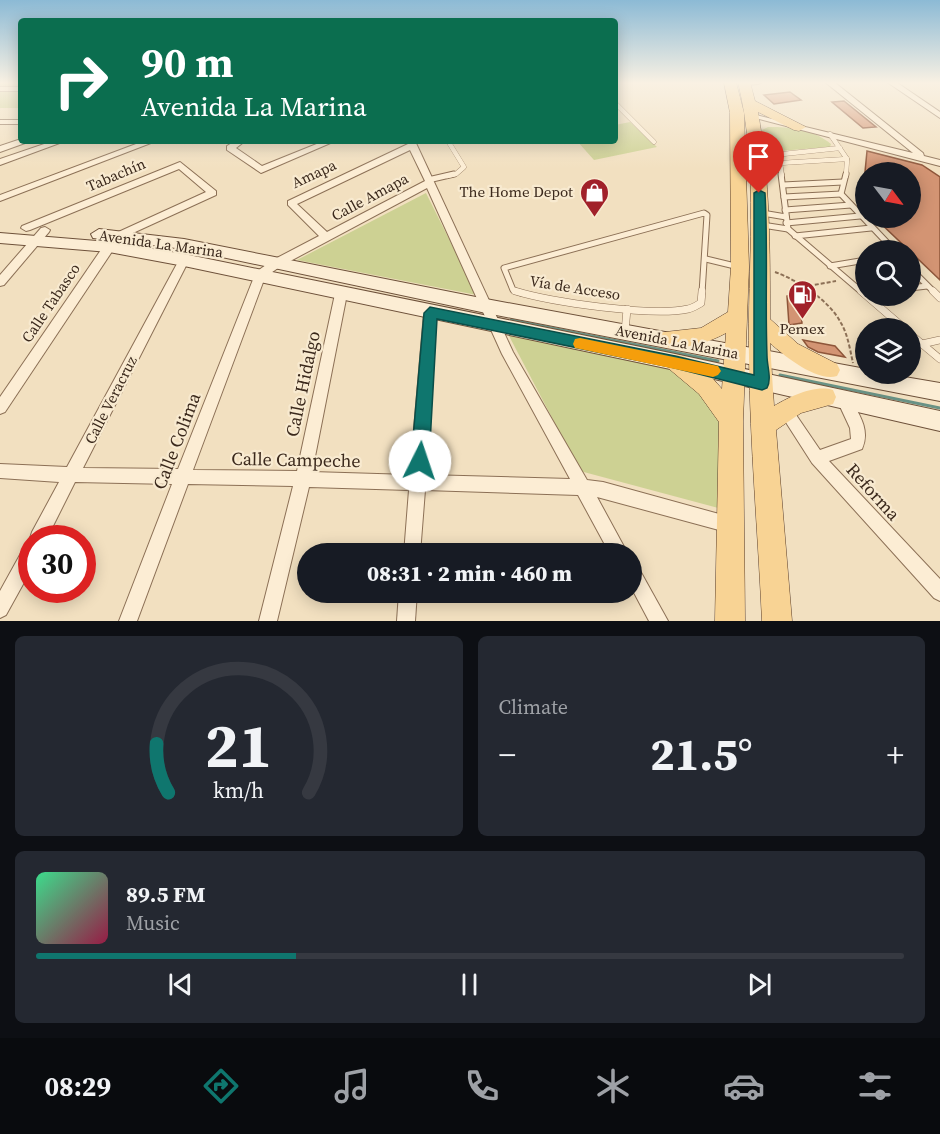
<!DOCTYPE html>
<meta charset="utf-8">
<style>
body{margin:0;font-family:"Source Serif 4",serif;background:#242831;color:#f1f3f6;height:100vh;display:flex;flex-direction:column;font-size:22px;white-space:nowrap}
*{box-sizing:border-box;margin:0}
p{font-size:20px;color:#9ea1a6}
.icon{flex:none;width:33px;height:33px;fill:none;stroke:currentColor;stroke-width:2;stroke-linecap:round;stroke-linejoin:round}
.map{position:relative;height:621px;overflow:hidden}
.panel{display:flex;flex-direction:column;gap:15px;padding:15px;background:#0d0f14;flex:1}
.panel>*{flex:none}
.top-card{position:absolute;left:18px;top:18px;width:600px;height:126px;border-radius:6px;box-shadow:0 3px 15px #0003;background:#0b6e4f;color:#fff;overflow:hidden}
.needle{width:39px;rotate:122deg}
.buttons{position:absolute;left:855px;top:162px;display:grid;gap:12px}
.buttons a{display:grid;place-items:center;width:66px;height:66px;border-radius:50%;background:#171b24;box-shadow:0 3px 15px #0003;font-size:30px}
.speed{position:absolute;left:18px;top:525px;display:flex;gap:12px;font-size:30px;font-weight:700;text-align:center}
.speed>*{display:grid;place-content:center;width:78px;height:78px;border-radius:50%;background:#171b24;box-shadow:0 3px 15px #0003;line-height:1}
.speed .limit{border:9px solid #d22;background:#fff;color:#111}
.pin{position:absolute;display:grid;place-items:center;width:51px;height:51px;color:#fff;margin:-62px -26px;border-radius:50% 50% 50% 0;rotate:-45deg;box-shadow:0 0 6px #0007}
.pin .icon{rotate:45deg}
.me{position:absolute;width:66px;margin:-33px;rotate:4deg;stroke-linejoin:round;filter:drop-shadow(0 0 4px #0008)}
.turn{display:flex;align-items:center;gap:21px;height:126px;padding:0 24px;font-size:27px}
.turn .icon{width:78px;height:78px;stroke-width:2.5}
.turn b{display:block;font-size:42px;line-height:51px}
.big{font-size:45px;font-weight:800;line-height:1.1}
.panel .tile{flex:1;display:flex;flex-direction:column;justify-content:center;gap:9px;min-width:0;padding:0 21px;border-radius:9px;background:#242831}
.panel .dial{align-items:center;gap:0}
.dial svg{height:156px;overflow:visible;fill:none;stroke:#363941;stroke-width:7;stroke-linecap:round;text-anchor:middle}
.dial text{fill:#f1f3f6;stroke:none}
.song{display:flex;align-items:center;gap:18px}
.cover{width:72px;height:72px;border-radius:9px;background:linear-gradient(135deg,hsl(150 70% 55%),hsl(340 70% 35%))}
.played{height:6px;border-radius:3px;background:linear-gradient(90deg,#0f766e 30%,#363941 30%)}
.keys{display:flex;justify-content:space-around;direction:ltr}
.heat{display:flex;justify-content:space-between;align-items:center;font-size:33px;direction:ltr}
.panel .tiles{flex:1;display:grid;gap:15px;grid-template-columns:1fr 1fr}
.tile:last-child{grid-column:span 2}
.trip{position:absolute;left:297px;top:543px;width:345px;height:60px;border-radius:30px;background:#171b24;box-shadow:0 3px 15px #0003;font-weight:800;line-height:60px;text-align:center}
.tab-bar{display:flex;height:96px;justify-content:space-around;align-items:center;background:#090b0e;color:#9ea1a6}
.tab-bar .icon{width:42px;height:42px}
.tab-bar .selected{color:#0f766e}
.tab-bar b{font-size:27px;color:#f1f3f6}
.map>svg:first-child{display:block}
.green{fill:#cdd193}
.lines{fill:none;stroke-linecap:round;stroke-linejoin:round}
.stream{stroke:#699285;stroke-width:3}
.building{fill:#d39473;stroke:#8e563a;stroke-width:1.5}
.lane-far2-casing{stroke:#8c7056;stroke-width:5}
.lane-far1-casing{stroke:#8c7056;stroke-width:7}
.lane-casing{stroke:#8c7056;stroke-width:8}
.street-casing{stroke:#8c7056;stroke-width:2}
.secondary-casing{stroke:#6e513a;stroke-width:2}
.primary-casing{stroke:#5a3e2b;stroke-width:1}
.path{stroke:#8c7056;stroke-width:2;stroke-dasharray:4 2;stroke-linecap:butt}
.lane-far2{stroke:#fcedd4;stroke-width:4.5}
.lane-far1{stroke:#fcedd4;stroke-width:5}
.lane{stroke:#fcedd4;stroke-width:7}
.street{fill:#fcedd4;fill-rule:evenodd}
.secondary{fill:#fcedd4;fill-rule:evenodd}
.primary{fill:#f8d394;fill-rule:evenodd}
.route{fill:#0f766e;stroke:#0a4d48;stroke-width:1.5}
.slow{fill:#f59e0b}
.labels{text-anchor:middle;stroke-width:4.5;stroke-linejoin:round;paint-order:stroke}
.street-label{font-size:15px;fill:#3b291c;stroke:#f8ead0}
.poi-label{font-size:15px;fill:#3b291c;stroke:#f8ead0;text-anchor:end}
.near-street-label{font-size:18px;fill:#3b291c;stroke:#f8ead0}
</style>
<div class="map">
<svg width="940" height="621" viewBox="0 0 940 621">
<rect width="100%" height="100%" fill="#f2e0c0"/>
<g class="green">
<rect x="0" y="82" width="21" height="26"/>
<polygon points="630,122 657,147 594,160 577,141 615,141 615,125"/>
<path d="M 768,127 C 792,127 812,129 831,144 L 830,147 L 766,152 L 763,150 L 762,130 Z"/>
<polygon points="426,193 477,295 297,260"/>
<polygon points="508,334 682,371 720,417 722,509 580,471"/>
</g>
<g class="lines">
<g class="stream">
<polyline points="511,320 718,361"/>
<polyline points="780,375 940,408"/>
</g>
</g>
<g class="building">
<polygon points="790,92 801,100 774,104 764,95"/>
<polygon points="844,101 876,127 863,128 832,102"/>
<polygon points="867,151 922,165 940,177 940,280 875,218 910,218 910,172 865,172"/>
<polygon points="799,293 802,323 789,325 787,296"/>
<polygon points="803,340 835,346 845,357 818,352 808,347"/>
</g>
<g class="lines">
<defs>
<g id="lane-far2">
<polyline points="615,103 654,142"/>
<polyline points="830,134 847,159 846,176"/>
<polyline points="840,148 783,154 780,155 780,163 847,159"/>
<polyline points="780,163 782,176"/>
<polyline points="447,176 456,174 464,167 448,141"/>
</g>
<g id="lane-far1">
<polyline points="781,174 788,229 863,293"/>
<polyline points="846,174 841,194 894,250"/>
<polyline points="428,180 454,174"/>
<polyline points="783,185 843,182"/>
<polyline points="784,197 841,194"/>
<polyline points="785,210 851,205"/>
<polyline points="762,213 786,217"/>
<polyline points="786,223 860,216"/>
<polyline points="762,225 788,229"/>
<polyline points="795,236 871,228"/>
<polyline points="706,259 739,267"/>
<polyline points="830,266 866,260"/>
<polyline points="910,268 935,293"/>
<polyline points="910,288 927,286"/>
<polyline points="521,293 513,290 504,268 704,213 707,215 702,293"/>
</g>
<g id="lane">
<path d="M 515,291 C 551,302 653,317 688,309 C 693,308 697,305 701,303 L 702,291"/>
<polyline points="861,291 904,328"/>
<polyline points="933,291 940,298"/>
<polyline points="625,332 627,309"/>
<polyline points="910,334 940,359"/>
<polyline points="922,344 940,340"/>
</g>
<g id="street">
<polygon points="741,82 762,82 758,84 744,85"/>
<polygon points="825,82 834,82 923,153 924,156 940,160 940,166 748,116 752,114 913,153"/>
<polygon points="887,82 896,82 940,112 940,118"/>
<rect x="0" y="87" width="21" height="4"/>
<rect x="0" y="120" width="21" height="4"/>
<polygon points="21,139 21,141 26,141 25,143 0,152 0,146"/>
<polygon points="53,141 65,141 0,165 0,159"/>
<polygon points="144,141 156,141 0,201 0,195"/>
<polygon points="235,141 245,141 236,148 262,166 324,141 335,141 261,173 227,150 227,146"/>
<path d="M 407,141 L 415,141 L 513,352 L 587,480 L 603,482 L 730,517 L 736,519 L 738,525 L 736,531 L 730,533 L 597,497 L 628,554 L 610,554 L 578,495 L 425,490 L 420,554 L 404,554 L 409,490 L 309,487 L 277,621 L 259,621 L 293,486 L 188,484 L 137,621 L 119,621 L 172,484 L 75,482 L 47,538 L 32,538 L 32,568 L 6,615 L 0,618 L 0,591 L 26,544 L 31,542 L 30,538 L 32,532 L 59,482 L 0,478 L 0,464 L 67,467 L 179,260 L 184,256 L 189,260 L 83,468 L 178,469 L 256,272 L 273,260 L 319,236 L 288,205 L 288,201 L 408,144 ZM 410,150 L 425,181 L 327,232 L 297,204 ZM 427,188 L 502,354 L 570,479 L 426,475 L 436,313 L 434,310 L 426,310 L 424,313 L 410,475 L 312,472 L 347,294 L 341,290 L 335,294 L 297,471 L 193,470 L 265,277 L 281,266 Z"/>
<polygon points="180,162 216,191 216,195 122,238 114,238 113,236 114,234 206,192 179,169 30,230 26,231 21,228 22,226"/>
<polygon points="45,227 50,230 49,232 4,285 0,286 0,275 41,228"/>
<polygon points="109,243 114,247 113,250 5,412 0,414 0,397 105,244"/>
<path d="M 844,394 L 849,396 C 858,413 871,429 862,449 L 829,461 L 940,579 L 940,601 L 934,598 L 812,463 L 778,410 L 780,406 L 785,404 L 790,406 L 820,450 L 851,439 L 850,428 L 837,400 L 839,396 Z"/>
<polygon points="632,564 638,567 668,621 649,621 632,589"/>
<polygon points="399,592 417,592 415,621 397,621"/>
</g>
<g id="secondary">
<polygon points="99,229 184,239 486,299 866,369 866,374 887,374 940,383 940,401 486,313 184,249 93,238 91,234"/>
<polygon points="0,233 109,242 184,254 675,354 940,411 940,431 675,370 184,266 109,252 0,243"/>
</g>
<g id="primary">
<path d="M 724,82 L 736,82 L 744,113 L 749,267 L 743,421 L 745,621 L 715,621 L 719,422 L 699,394 L 668,368 L 664,362 L 668,356 C 687,349 710,375 722,389 L 726,333 C 706,344 678,352 656,345 L 653,339 L 656,333 L 701,328 L 728,312 L 731,267 L 730,113 Z"/>
<path d="M 738,82 L 750,82 L 755,101 L 806,127 L 799,131 L 794,130 L 758,112 C 770,180 770,250 770,319 L 798,344 L 837,364 L 840,370 L 837,376 C 818,383 783,355 770,343 L 774,406 C 789,397 815,384 833,390 L 836,397 L 833,404 L 801,413 L 776,430 L 792,621 L 762,621 C 758,533 750,445 749,358 C 747,265 760,174 738,82 Z"/>
</g>
</defs>
<use href="#lane-far2" class="lane-far2-casing"/>
<use href="#lane-far1" class="lane-far1-casing"/>
<use href="#lane" class="lane-casing"/>
<use href="#street" class="street-casing"/>
<use href="#secondary" class="secondary-casing"/>
<use href="#primary" class="primary-casing"/>
<g class="path">
<path d="M 775,272 C 799,281 829,300 841,323 C 848,335 850,350 853,363"/>
<polyline points="803,287 836,281"/>
</g>
<use href="#lane-far2" class="lane-far2"/>
<use href="#lane-far1" class="lane-far1"/>
<use href="#lane" class="lane"/>
<use href="#street" class="street"/>
<use href="#secondary" class="secondary"/>
<use href="#primary" class="primary"/>
</g>
<linearGradient id="sky" x2="0" y2="1"><stop stop-color="#8cbad5"/><stop offset="0.49" stop-color="#f9f1e3"/><stop offset="1" stop-color="#f9f1e3" stop-opacity="0"/></linearGradient>
<rect width="940" height="169" fill="url(#sky)"/>
<path class="route" d="M 759,190 L 765,193 C 768,248 765,302 767,356 C 767,366 772,379 767,388 L 762,390 L 675,368 L 437,319 L 429,461 L 426,467 L 420,469 L 414,467 L 411,461 L 424,313 L 430,307 L 675,356 L 754,375 L 754,193 Z"/>
<polygon class="slow" points="580,338 713,365 718,366 721,371 718,375 713,377 580,349 575,348 573,344 575,339"/>
<defs>
<symbol id="shop-pin" viewBox="-11 -11 22 30"><path d="M0 17L-7.5 6A9.5 9.5 0 1 1 7.5 6Z" fill="#a1212a" stroke="#f8ead0"/><path d="M-5-2.5h2.3a2.7 3.5 0 0 1 5.4 0H5L5.5 6h-11ZM-1.5-2.5h3a1.5 2.3 0 0 0-3 0Z" fill="#fff"/></symbol>
<symbol id="fuel-pin" viewBox="-11 -11 22 30"><path d="M0 17L-7.5 6A9.5 9.5 0 1 1 7.5 6Z" fill="#a1212a" stroke="#f8ead0"/><path d="M-5.5-6h7V0h2V4h1.3V-2.5L3-4.5l.8-.8L6-3V5H2.5V1h-1V6h-7ZM-4.2-4.7v3.2H.2V-4.7Z" fill="#fff"/></symbol>
</defs>
<g fill-rule="evenodd">
<use href="#shop-pin" x="578" y="176" width="33" height="45"/>
<use href="#fuel-pin" x="786" y="278" width="33" height="45"/>
</g>
<g class="labels">
<g class="street-label">
<text transform="translate(314 174) rotate(-25)" y="5">Amapa</text>
<text transform="translate(116 175) rotate(-23)" y="5">Tabachín</text>
<text transform="translate(370 197) rotate(-28)" y="5">Calle Amapa</text>
<text transform="translate(161 244) rotate(8)" y="5">Avenida La Marina</text>
<text transform="translate(575 288) rotate(9)" y="5">Vía de Acceso</text>
<text transform="translate(51 303) rotate(-56)" y="5">Calle Tabasco</text>
<text transform="translate(677 342) rotate(11)" y="5">Avenida La Marina</text>
<text transform="translate(111 400) rotate(-63)" y="5">Calle Veracruz</text>
</g>
<g class="poi-label">
<text x="573" y="197">The Home Depot</text>
<text x="802" y="334" text-anchor="middle">Pemex</text>
</g>
<g class="near-street-label">
<text transform="translate(303 384) rotate(-78)" y="6">Calle Hidalgo</text>
<text transform="translate(177 441) rotate(-69)" y="6">Calle Colima</text>
<text transform="translate(296 460) rotate(1)" y="6">Calle Campeche</text>
<text transform="translate(873 492) rotate(48)" y="6">Reforma</text>
</g>
</g>
</svg>
<div class="buttons">
<a><svg class="needle" viewBox="-14 -14 28 28"><path d="M0-13l5 13h-10z" fill="#e53935"/><path d="M0 13l5-13h-10z" fill="#9ea1a6"/></svg></a>
<a><svg class="icon" aria-label="search" viewBox="0 0 24 24"><circle cx="10" cy="10" r="6"/><path d="M15 15l6 6"/></svg></a>
<a><svg class="icon" aria-label="layers" viewBox="0 0 24 24"><path d="M12 4l9 5-9 5-9-5zM3 14l9 5 9-5"/></svg></a>
</div>
<div class="speed"><div class="limit">30</div></div>
<div class="pin" style="left:759px;top:193px;background:#d93025"><svg class="icon" aria-label="arrive" viewBox="0 0 24 24"><path d="M6 21V4h12l-3 4 3 4H6"/></svg></div>
<svg class="me" style="left:420px;top:461px" viewBox="-20 -20 40 40"><circle r="19" fill="#fff"/><path d="M0-13L10 11 0 6-10 11z" fill="#0f766e"/></svg>
<div class="trip">08:31 · 2 min · 460 m</div>
<div class="top-card">
<div class="turn"><svg class="icon" aria-label="right" viewBox="0 0 24 24"><path d="M7 20v-9h11M14 6l5 5-5 5"/></svg><div><b>90 m</b>Avenida La Marina</div></div>
</div>
</div>
<section class="panel">
<div class="tiles">
<div class="tile dial"><svg viewBox="0 0 100 80">
<path d="M14 69A42 42 0 1 1 86 69"/>
<path d="M14 69A42 42 0 0 1 8 44" stroke="#0f766e"/>
<text x="50" y="56" font-size="32" font-weight="700">21</text>
<text x="50" y="72" font-size="11">km/h</text>
</svg></div>
<div class="tile"><p>Climate</p>
<div class="heat"><a>−</a><b class="big">21.5°</b><a>+</a></div>
</div>
<div class="tile">
<div class="song"><i class="cover"></i><div><b>89.5 FM</b><p>Music</p></div></div>
<div class="played"></div>
<div class="keys"><svg class="icon" aria-label="previous" viewBox="0 0 24 24"><path d="M18 5L8 12l10 7zM5 5v14"/></svg><svg class="icon" aria-label="pause" viewBox="0 0 24 24"><path d="M8 5v14M16 5v14"/></svg><svg class="icon" aria-label="next" viewBox="0 0 24 24"><path d="M6 5l10 7-10 7zM19 5v14"/></svg></div>
</div>
</div>
</section>
<nav class="tab-bar">
<b>08:29</b>
<svg class="icon selected" aria-label="directions" viewBox="0 0 24 24"><path d="M12 3l9 9-9 9-9-9zM9 14v-3h6M13 9l2 2-2 2"/></svg>
<svg class="icon" aria-label="music" viewBox="0 0 24 24"><path d="M9 18V5l10-2v13"/><circle cx="6" cy="18" r="3"/><circle cx="16" cy="16" r="3"/></svg>
<svg class="icon" aria-label="phone" viewBox="0 0 24 24"><path d="M5 4h4l2 5-3 2q2 4 5 5l2-3 5 2v4C11 20 4 13 5 4z"/></svg>
<svg class="icon" aria-label="climate" viewBox="0 0 24 24"><path d="M12 3v18M4 7l16 10M4 17L20 7"/></svg>
<svg class="icon" aria-label="car" viewBox="0 0 24 24"><path d="M5 17H2v-5l4-1 3-4h7l3 4 3 1v5h-3M9 17h6M6 11h13"/><circle cx="7" cy="17" r="2"/><circle cx="17" cy="17" r="2"/></svg>
<svg class="icon" aria-label="filters" viewBox="0 0 24 24"><path d="M4 7h16M4 17h16"/><circle cx="9" cy="7" r="2"/><circle cx="15" cy="17" r="2"/></svg>
</nav>
